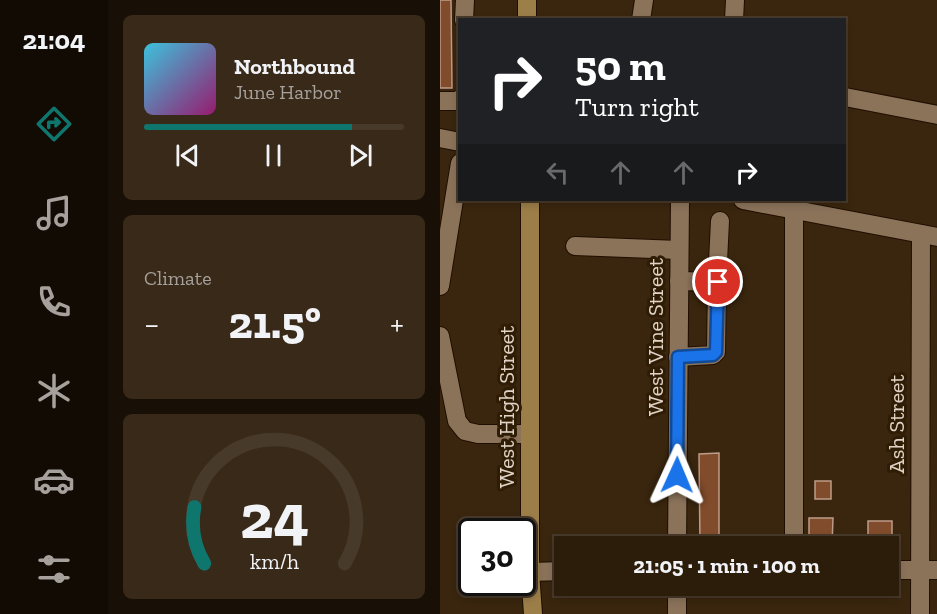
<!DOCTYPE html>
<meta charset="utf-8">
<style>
body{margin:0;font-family:"Zilla Slab",serif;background:#382918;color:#f1f3f6;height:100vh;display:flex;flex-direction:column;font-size:22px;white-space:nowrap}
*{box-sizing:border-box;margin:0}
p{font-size:20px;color:#a6a19c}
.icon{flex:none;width:33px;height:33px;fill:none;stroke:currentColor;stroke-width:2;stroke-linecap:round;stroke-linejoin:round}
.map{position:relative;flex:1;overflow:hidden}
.drawer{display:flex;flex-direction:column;gap:15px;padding:15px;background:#180f06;width:332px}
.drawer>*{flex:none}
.guide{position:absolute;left:18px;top:18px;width:388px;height:183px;border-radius:0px;box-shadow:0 3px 9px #0003,0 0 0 2px #483a2b;background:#202124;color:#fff;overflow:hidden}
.speed{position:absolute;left:18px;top:518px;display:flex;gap:12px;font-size:30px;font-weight:700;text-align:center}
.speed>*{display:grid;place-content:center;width:78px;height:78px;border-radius:50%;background:#2c1c0a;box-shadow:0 3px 9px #0003,0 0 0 2px #483a2b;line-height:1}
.speed .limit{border:3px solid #111;border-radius:9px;background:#fff;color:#111}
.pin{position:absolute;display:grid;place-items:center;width:51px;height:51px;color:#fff;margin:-26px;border:3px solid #fff;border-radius:50%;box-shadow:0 2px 6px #0007}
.me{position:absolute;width:66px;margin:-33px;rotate:1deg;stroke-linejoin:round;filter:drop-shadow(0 0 4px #0008)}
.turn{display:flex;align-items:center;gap:21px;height:126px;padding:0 18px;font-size:27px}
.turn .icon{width:78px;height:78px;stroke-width:2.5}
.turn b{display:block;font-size:42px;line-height:51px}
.lanes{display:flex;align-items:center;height:57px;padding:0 18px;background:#0003;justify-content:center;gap:30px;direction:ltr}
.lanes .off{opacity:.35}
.big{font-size:45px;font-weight:700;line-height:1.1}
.drawer .widget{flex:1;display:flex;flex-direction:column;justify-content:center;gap:9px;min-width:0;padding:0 21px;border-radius:9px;background:#382918}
.drawer .dial{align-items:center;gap:0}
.dial svg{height:156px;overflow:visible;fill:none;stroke:#483a2b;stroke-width:7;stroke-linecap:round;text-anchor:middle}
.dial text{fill:#f1f3f6;stroke:none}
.song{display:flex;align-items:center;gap:18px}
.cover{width:72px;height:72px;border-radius:9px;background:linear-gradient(135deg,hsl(190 70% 55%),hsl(320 70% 35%))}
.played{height:6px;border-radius:3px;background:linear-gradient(90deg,#0f766e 80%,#483a2b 80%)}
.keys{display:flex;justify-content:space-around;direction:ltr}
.heat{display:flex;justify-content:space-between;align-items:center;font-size:33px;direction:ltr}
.trip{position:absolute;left:114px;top:536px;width:345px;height:60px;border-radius:0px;background:#2c1c0a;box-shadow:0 3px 9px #0003,0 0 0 2px #483a2b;font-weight:700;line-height:60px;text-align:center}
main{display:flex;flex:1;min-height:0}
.tab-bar{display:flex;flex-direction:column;width:108px;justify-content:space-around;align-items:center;background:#120b04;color:#a6a19c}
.tab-bar .icon{width:42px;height:42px}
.tab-bar .active{color:#0f766e}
.tab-bar b{font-size:27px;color:#f1f3f6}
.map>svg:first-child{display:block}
.building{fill:#814c2b;stroke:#bd9c89;stroke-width:1.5}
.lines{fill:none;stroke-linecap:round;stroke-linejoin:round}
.minor-casing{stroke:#200e00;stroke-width:20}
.major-casing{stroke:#200e00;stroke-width:20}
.minor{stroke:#8b735a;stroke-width:18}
.major{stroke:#9c7e49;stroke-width:18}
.route-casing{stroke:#114b97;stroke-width:15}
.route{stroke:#1a73e8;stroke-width:10}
.labels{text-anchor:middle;stroke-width:6;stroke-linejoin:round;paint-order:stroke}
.street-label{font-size:22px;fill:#e1d4c6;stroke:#2f1c04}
</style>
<main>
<nav class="tab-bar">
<b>21:04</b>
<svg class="icon active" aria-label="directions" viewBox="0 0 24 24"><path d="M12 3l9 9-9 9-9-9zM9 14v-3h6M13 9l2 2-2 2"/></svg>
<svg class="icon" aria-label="music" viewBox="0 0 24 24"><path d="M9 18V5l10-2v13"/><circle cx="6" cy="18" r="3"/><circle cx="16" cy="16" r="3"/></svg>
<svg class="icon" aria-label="phone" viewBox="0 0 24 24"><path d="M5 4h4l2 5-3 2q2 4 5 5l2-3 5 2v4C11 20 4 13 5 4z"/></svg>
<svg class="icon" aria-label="climate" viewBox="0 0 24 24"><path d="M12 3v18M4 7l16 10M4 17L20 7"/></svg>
<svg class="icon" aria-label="car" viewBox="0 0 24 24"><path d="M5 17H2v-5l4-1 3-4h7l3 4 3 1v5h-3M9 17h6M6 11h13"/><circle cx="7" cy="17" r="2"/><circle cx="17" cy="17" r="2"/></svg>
<svg class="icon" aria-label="filters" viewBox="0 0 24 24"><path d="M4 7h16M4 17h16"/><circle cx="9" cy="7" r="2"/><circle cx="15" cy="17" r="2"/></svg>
</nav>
<section class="drawer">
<div class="widget">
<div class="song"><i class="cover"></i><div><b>Northbound</b><p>June Harbor</p></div></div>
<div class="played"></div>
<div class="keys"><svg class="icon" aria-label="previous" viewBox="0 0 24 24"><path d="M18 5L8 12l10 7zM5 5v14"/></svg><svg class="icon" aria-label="pause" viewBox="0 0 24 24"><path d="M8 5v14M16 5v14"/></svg><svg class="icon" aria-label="next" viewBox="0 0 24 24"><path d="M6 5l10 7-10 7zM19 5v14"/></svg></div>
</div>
<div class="widget"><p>Climate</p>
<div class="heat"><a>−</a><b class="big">21.5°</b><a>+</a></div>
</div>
<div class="widget dial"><svg viewBox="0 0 100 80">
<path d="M14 69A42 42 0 1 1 86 69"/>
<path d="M14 69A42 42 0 0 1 9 40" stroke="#0f766e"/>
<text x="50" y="56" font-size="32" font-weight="700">24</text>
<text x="50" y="72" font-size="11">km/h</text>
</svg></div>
</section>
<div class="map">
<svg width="498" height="614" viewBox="0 0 498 614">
<rect width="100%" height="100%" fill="#3a260e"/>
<g class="building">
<polygon points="0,0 11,0 12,88 0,88"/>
<polygon points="279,453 279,546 260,546 259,454"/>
<rect x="375" y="481" width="16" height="18"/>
<polygon points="369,518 393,518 392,546 369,546"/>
<rect x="428" y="521" width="24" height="24"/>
</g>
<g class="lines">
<defs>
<g id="minor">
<polyline points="24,20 25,0"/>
<polyline points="201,20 204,0"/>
<polyline points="294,20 295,0"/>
<polyline points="405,97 498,115"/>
<polyline points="0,101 17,101 20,99"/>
<polyline points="0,138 20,142"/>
<polyline points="303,200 498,237"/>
<polyline points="354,210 354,546"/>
<polyline points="135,246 239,250"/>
<polyline points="239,281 277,282 280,221"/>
<polyline points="0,286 20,163"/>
<polyline points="0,336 17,421 25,431 38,434 90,434"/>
<polyline points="238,357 273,355 276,352 277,282"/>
<polyline points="237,546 240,200"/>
<polyline points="448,570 498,570"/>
<polyline points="90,572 124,571"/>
<polyline points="237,614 237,585"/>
<polyline points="480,614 481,234"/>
</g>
<g id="major">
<polyline points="87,0 87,20"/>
<polyline points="90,200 90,572 93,614"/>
</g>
</defs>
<use href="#minor" class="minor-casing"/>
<use href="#major" class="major-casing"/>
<use href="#minor" class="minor"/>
<use href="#major" class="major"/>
</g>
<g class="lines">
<defs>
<polyline id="route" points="237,475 238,357 273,355 276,352 278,282"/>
</defs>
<use href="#route" class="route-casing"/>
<use href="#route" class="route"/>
</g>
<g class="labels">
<g class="street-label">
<text transform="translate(215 337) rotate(-90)" y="8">West Vine Street</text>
<text transform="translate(66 407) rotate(-90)" y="8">West High Street</text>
<text transform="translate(456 424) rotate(-90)" y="8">Ash Street</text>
</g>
</g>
</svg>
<div class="speed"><div class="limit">30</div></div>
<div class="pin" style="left:278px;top:282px;background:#d93025"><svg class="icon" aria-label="arrive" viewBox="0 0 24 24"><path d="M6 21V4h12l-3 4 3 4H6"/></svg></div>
<svg class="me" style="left:237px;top:475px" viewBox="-20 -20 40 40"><path d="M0-17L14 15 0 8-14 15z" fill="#1a73e8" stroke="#fff" stroke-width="4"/></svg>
<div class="trip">21:05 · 1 min · 100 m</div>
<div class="guide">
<div class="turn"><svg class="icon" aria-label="right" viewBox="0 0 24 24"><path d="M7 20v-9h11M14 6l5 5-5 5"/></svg><div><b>50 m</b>Turn right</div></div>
<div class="lanes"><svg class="icon off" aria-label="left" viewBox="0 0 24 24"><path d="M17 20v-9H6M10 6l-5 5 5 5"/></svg><svg class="icon off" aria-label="ahead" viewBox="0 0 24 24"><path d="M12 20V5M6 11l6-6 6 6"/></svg><svg class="icon off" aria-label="ahead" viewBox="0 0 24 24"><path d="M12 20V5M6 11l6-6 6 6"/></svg><svg class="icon" aria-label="right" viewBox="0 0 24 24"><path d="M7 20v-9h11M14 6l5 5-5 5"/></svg></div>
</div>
</div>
</main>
